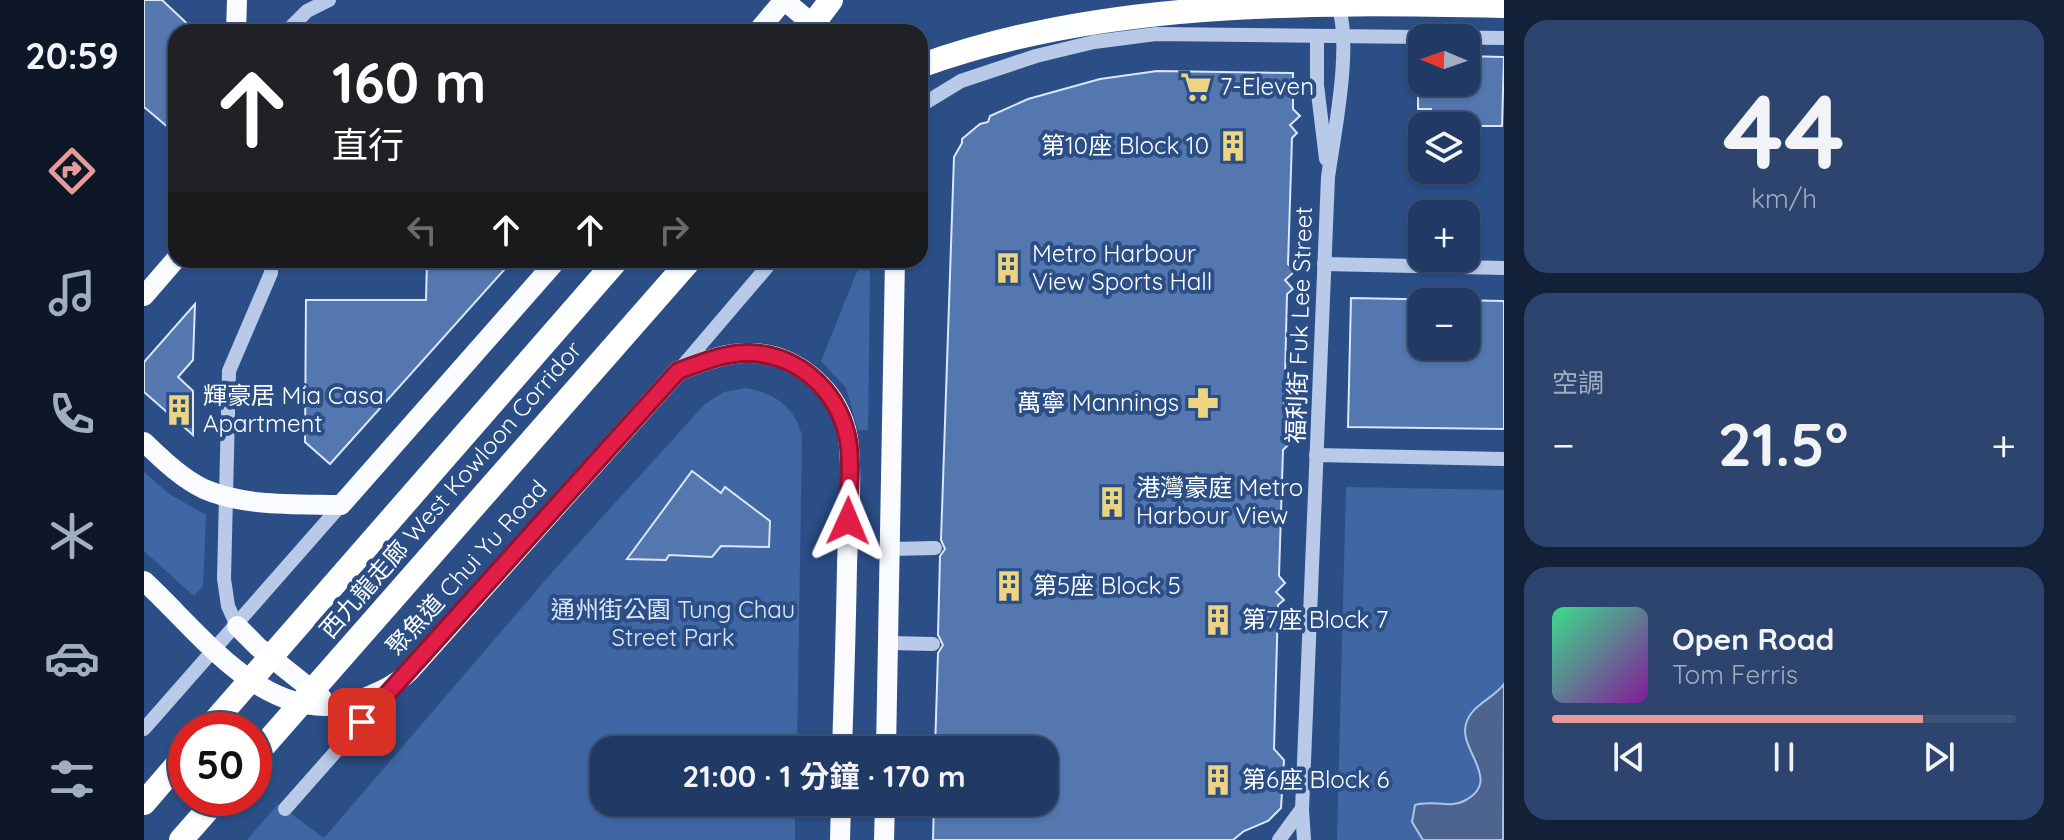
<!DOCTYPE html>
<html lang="zh-TW">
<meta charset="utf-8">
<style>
body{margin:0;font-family:Quicksand,"Noto Sans TC",sans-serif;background:#2d456e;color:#f1f3f6;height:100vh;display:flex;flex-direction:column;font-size:30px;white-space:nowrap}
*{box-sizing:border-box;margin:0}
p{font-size:26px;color:#a2adbf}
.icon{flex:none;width:44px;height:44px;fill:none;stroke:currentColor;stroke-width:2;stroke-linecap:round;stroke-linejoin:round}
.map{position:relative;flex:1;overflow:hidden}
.drawer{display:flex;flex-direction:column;gap:20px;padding:20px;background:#122038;width:560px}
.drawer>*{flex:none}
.top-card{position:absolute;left:24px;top:24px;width:760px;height:244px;border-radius:24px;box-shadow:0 2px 6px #0004,0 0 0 2px #3d5479;background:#202124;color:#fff;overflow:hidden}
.needle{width:52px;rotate:272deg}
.controls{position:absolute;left:1264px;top:24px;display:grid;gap:16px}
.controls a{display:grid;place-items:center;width:72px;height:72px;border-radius:16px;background:#203a65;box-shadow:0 2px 6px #0004,0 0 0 2px #3d5479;font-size:40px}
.speed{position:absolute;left:24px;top:712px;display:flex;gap:16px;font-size:40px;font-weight:700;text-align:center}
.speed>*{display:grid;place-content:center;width:104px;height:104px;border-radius:50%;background:#203a65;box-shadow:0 2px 6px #0004,0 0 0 2px #3d5479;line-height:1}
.speed .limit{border:12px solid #d22;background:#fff;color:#111}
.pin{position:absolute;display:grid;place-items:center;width:68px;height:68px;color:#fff;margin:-34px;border-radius:16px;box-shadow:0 4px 12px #0006}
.me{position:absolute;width:88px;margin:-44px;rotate:1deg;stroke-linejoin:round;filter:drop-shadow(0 0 6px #0008)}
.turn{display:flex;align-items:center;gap:28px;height:168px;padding:0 32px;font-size:36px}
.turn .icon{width:104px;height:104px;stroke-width:2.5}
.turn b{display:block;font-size:56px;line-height:68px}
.lanes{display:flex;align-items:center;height:76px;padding:0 32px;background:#0003;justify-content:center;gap:40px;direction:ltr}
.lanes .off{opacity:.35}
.big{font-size:60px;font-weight:700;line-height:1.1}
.drawer .card{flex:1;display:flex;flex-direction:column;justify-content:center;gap:12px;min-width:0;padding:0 28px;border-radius:24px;background:#2d456e}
.drawer .dial{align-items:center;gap:0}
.dial b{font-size:104px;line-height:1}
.song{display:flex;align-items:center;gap:24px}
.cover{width:96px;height:96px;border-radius:12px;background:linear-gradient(135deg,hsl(150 70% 55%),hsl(290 70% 35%))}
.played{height:8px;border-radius:4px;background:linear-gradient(90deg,#e69b98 80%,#3d5479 80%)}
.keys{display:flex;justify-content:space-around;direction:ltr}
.heat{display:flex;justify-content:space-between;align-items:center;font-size:44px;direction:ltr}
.trip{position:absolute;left:446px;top:736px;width:468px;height:80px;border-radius:24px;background:#203a65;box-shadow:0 2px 6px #0004,0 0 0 2px #3d5479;font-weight:700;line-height:80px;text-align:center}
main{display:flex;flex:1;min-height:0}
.menu{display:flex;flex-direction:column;width:144px;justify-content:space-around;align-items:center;background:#0d1728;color:#a2adbf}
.menu .icon{width:56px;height:56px}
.menu .active{color:#e69b98}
.menu b{font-size:36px;color:#f1f3f6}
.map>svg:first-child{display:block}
.green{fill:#4067a3}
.water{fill:#4d658e;stroke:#adc4e8;stroke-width:2}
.building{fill:#5377ae;stroke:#dbe6f6;stroke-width:2;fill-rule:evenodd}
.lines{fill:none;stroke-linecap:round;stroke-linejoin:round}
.minor{stroke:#b8cae8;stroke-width:14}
.major{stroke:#f9fbfe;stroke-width:20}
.highway{stroke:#fff;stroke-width:24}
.highway-bridge{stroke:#fff;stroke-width:24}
.route-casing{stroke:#92132f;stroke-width:20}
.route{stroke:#e11d48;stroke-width:14}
.labels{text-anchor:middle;stroke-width:8;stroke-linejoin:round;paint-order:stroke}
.poi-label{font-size:24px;fill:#fff;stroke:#2b4e87;text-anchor:start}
.street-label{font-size:24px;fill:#fff;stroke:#2b4e87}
.park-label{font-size:24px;fill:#dbe6f6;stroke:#2b4e87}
</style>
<main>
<nav class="menu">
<b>20:59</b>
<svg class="icon active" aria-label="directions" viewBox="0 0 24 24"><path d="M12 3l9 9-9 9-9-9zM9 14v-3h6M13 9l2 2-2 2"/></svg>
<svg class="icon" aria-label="music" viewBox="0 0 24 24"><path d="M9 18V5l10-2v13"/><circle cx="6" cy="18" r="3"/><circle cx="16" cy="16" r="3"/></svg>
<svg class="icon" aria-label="phone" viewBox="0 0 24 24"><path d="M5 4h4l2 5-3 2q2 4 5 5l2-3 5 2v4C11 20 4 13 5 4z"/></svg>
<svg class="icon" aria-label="climate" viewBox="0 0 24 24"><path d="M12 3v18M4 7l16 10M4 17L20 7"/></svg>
<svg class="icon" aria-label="car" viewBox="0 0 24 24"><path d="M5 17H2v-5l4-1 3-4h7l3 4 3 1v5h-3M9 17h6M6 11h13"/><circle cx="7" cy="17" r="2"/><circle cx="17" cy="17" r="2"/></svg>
<svg class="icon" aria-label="filters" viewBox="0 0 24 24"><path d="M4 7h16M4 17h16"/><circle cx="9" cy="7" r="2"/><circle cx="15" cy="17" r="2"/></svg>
</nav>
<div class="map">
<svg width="1360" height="840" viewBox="0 0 1360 840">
<rect width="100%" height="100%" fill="#2b4e87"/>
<g class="green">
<polygon points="714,269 726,270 724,430 714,430 702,388 677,361"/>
<path d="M 602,388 C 631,393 650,407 658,435 L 653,750 L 460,750 L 460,802 L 651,802 L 651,840 L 103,840 L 134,804 L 180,838 L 412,568 L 561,404 L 580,392 Z"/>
<polygon points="0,472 25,494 62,515 59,586 50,596 0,551"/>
<polygon points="1202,487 1360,490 1360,840 1193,840"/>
</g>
<path class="water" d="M 1360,684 L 1359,840 L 1279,840 L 1268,822 L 1271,805 C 1287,799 1305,809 1320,801 C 1360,781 1314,750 1322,724 C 1327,705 1349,699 1360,684 Z"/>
<g class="building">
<polygon points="0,0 18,0 52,32 32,32 32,134 0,107"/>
<polygon points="1274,56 1278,56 1278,82 1322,82 1322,56 1360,57 1358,126 1287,126 1287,109 1274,109"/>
<polygon points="1013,71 1149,73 1149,109 1156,116 1146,125 1153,133 1148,138 1144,264 1151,271 1141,280 1149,289 1143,294 1140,417 1148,425 1138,434 1146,443 1139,450 1135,576 1141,583 1132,592 1140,600 1134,605 1130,749 1140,760 1137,808 1124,821 1100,831 1089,840 789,840 790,802 900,802 900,750 791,750 794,653 799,645 794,635 796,556 801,549 797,540 810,157 818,143 818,139 836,124 844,122 846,116 884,99 956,79"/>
<polygon points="283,260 369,260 186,464 161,442 162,300 282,300"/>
<path d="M 1207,298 L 1360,301 L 1360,429 L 1204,427 ZM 1278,302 L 1322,302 L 1322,346 L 1278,346 Z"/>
<polygon points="51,304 49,360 34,377 49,391 49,435 0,392 0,362"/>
<polygon points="548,471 577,493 581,487 626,521 625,547 577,546 568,557 525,555 522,560 483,559"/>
</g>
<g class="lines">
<g class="minor">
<polyline points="142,32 163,11 185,0"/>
<polyline points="1173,36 1173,85 1182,159"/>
<polyline points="776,106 817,81 892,56 950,42 1012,34 1360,38"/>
<polyline points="1180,264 1360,268"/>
<polyline points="536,369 629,260"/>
<polyline points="1172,455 1360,459"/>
<polyline points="747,549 791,548"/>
<polyline points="93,626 84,606 80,579 85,371 127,273 127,260"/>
<polyline points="745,643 789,644"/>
<polyline points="0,729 197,505"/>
<polyline points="141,809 247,689"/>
<polyline points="1135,840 1157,810"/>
<path d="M 1160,840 L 1158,810 L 1184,177 C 1190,134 1210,39 1192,0"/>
</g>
<g class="major">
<polyline points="640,0 678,32"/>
<polyline points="92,32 93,0"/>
<polyline points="613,32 640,0"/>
<polyline points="0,296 32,259"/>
<path d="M 0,442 C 18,459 37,478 60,489 C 102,507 151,504 197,505 L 413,260"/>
<path d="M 0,581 C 59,635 126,733 218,699 C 237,691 250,686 265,672 L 534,371 C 557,363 581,352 605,353 C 653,353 696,391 704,438 C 709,473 704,529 703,566 C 702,628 700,689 698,750"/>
<polyline points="93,626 114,647 178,698"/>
<polyline points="742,750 751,260"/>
<polyline points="696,840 697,802"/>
<polyline points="740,840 741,802"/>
</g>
<g class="highway">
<polyline points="0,803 42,754"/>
<polyline points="37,840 74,798"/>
</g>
<g class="highway-bridge">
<polyline points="663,32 687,0"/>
<path d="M 776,66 C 957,0 1165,2 1360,6"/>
<polyline points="63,730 473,260"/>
<polyline points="110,757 546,260"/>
</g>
</g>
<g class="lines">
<defs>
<path id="route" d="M 218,722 L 534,371 C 557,363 582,352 606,353 C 654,355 692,389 703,435 C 709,461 704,494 704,521"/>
</defs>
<use href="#route" class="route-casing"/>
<use href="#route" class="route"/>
</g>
<defs>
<symbol id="supermarket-bare" viewBox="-9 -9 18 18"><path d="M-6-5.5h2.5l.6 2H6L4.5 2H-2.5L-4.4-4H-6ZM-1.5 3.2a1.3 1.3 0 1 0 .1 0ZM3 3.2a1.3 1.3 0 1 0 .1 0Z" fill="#edd480" stroke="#2b4e87" stroke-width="2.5" paint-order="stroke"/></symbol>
<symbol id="building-bare" viewBox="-9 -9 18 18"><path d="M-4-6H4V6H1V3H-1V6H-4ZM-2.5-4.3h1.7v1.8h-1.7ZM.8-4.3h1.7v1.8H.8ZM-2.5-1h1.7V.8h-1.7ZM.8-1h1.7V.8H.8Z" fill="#edd480" stroke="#2b4e87" stroke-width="2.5" paint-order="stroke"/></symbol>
<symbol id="pharmacy-bare" viewBox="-9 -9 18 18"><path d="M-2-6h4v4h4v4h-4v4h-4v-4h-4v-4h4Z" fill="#edd480" stroke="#2b4e87" stroke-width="2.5" paint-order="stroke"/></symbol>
</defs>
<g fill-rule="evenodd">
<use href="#supermarket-bare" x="1030" y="65" width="44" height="44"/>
<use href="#building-bare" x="1067" y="124" width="44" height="44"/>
<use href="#building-bare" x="842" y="246" width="44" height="44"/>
<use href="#pharmacy-bare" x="1037" y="381" width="44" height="44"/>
<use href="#building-bare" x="13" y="388" width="44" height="44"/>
<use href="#building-bare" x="946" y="480" width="44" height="44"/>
<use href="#building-bare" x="843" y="564" width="44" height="44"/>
<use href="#building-bare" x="1052" y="598" width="44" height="44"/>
<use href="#building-bare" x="1052" y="758" width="44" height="44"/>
</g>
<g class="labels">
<g class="poi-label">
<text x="1076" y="95">7-Eleven</text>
<text x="1065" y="154" text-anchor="end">第10座 Block 10</text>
<text x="888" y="262">Metro Harbour<tspan x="888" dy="28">View Sports Hall</tspan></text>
<text x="59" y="404">輝豪居 Mia Casa<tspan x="59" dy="28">Apartment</tspan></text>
<text x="1035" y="411" text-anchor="end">萬寧 Mannings</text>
<text x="992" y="496">港灣豪庭 Metro<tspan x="992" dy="28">Harbour View</tspan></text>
<text x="889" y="594">第5座 Block 5</text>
<text x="1098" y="628">第7座 Block 7</text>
<text x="1098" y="788">第6座 Block 6</text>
</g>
<g class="street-label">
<text transform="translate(1156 325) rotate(-88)" y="8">福利街 Fuk Lee Street</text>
<text transform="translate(307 490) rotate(-49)" y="8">西九龍走廊 West Kowloon Corridor</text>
<text transform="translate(323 568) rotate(-48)" y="8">聚魚道 Chui Yu Road</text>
</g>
<g class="park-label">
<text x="529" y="618">通州街公園 Tung Chau<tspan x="529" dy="28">Street Park</tspan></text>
</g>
</g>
</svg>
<div class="controls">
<a><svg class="needle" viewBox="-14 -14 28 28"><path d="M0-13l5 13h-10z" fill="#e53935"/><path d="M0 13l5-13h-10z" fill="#a2adbf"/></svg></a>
<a><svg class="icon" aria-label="layers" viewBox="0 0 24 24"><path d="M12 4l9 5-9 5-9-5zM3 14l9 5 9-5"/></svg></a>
<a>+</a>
<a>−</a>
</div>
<div class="speed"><div class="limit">50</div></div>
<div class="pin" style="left:218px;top:722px;background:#d93025"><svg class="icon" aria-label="arrive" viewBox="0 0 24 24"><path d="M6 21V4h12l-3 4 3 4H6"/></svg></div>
<svg class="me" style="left:704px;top:521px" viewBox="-20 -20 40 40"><path d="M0-17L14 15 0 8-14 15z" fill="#e11d48" stroke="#fff" stroke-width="4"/></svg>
<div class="trip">21:00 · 1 分鐘 · 170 m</div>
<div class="top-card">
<div class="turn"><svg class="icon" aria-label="ahead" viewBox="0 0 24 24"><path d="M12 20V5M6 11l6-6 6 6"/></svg><div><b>160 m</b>直行</div></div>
<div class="lanes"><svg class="icon off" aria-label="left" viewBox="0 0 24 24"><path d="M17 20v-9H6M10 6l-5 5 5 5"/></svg><svg class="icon" aria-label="ahead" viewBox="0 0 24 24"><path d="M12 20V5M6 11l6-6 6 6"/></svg><svg class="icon" aria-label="ahead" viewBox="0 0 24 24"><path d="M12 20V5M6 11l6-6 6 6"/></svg><svg class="icon off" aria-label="right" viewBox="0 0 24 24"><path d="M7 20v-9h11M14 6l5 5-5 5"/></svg></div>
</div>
</div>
<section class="drawer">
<div class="card dial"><b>44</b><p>km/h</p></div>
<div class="card"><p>空調</p>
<div class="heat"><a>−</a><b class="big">21.5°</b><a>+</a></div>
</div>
<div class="card">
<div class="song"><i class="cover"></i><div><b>Open Road</b><p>Tom Ferris</p></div></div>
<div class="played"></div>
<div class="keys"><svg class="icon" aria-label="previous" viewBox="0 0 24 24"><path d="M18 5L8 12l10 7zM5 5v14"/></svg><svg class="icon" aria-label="pause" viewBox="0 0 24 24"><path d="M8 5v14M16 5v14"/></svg><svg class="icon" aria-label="next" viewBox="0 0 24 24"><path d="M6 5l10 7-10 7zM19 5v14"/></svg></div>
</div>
</section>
</main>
